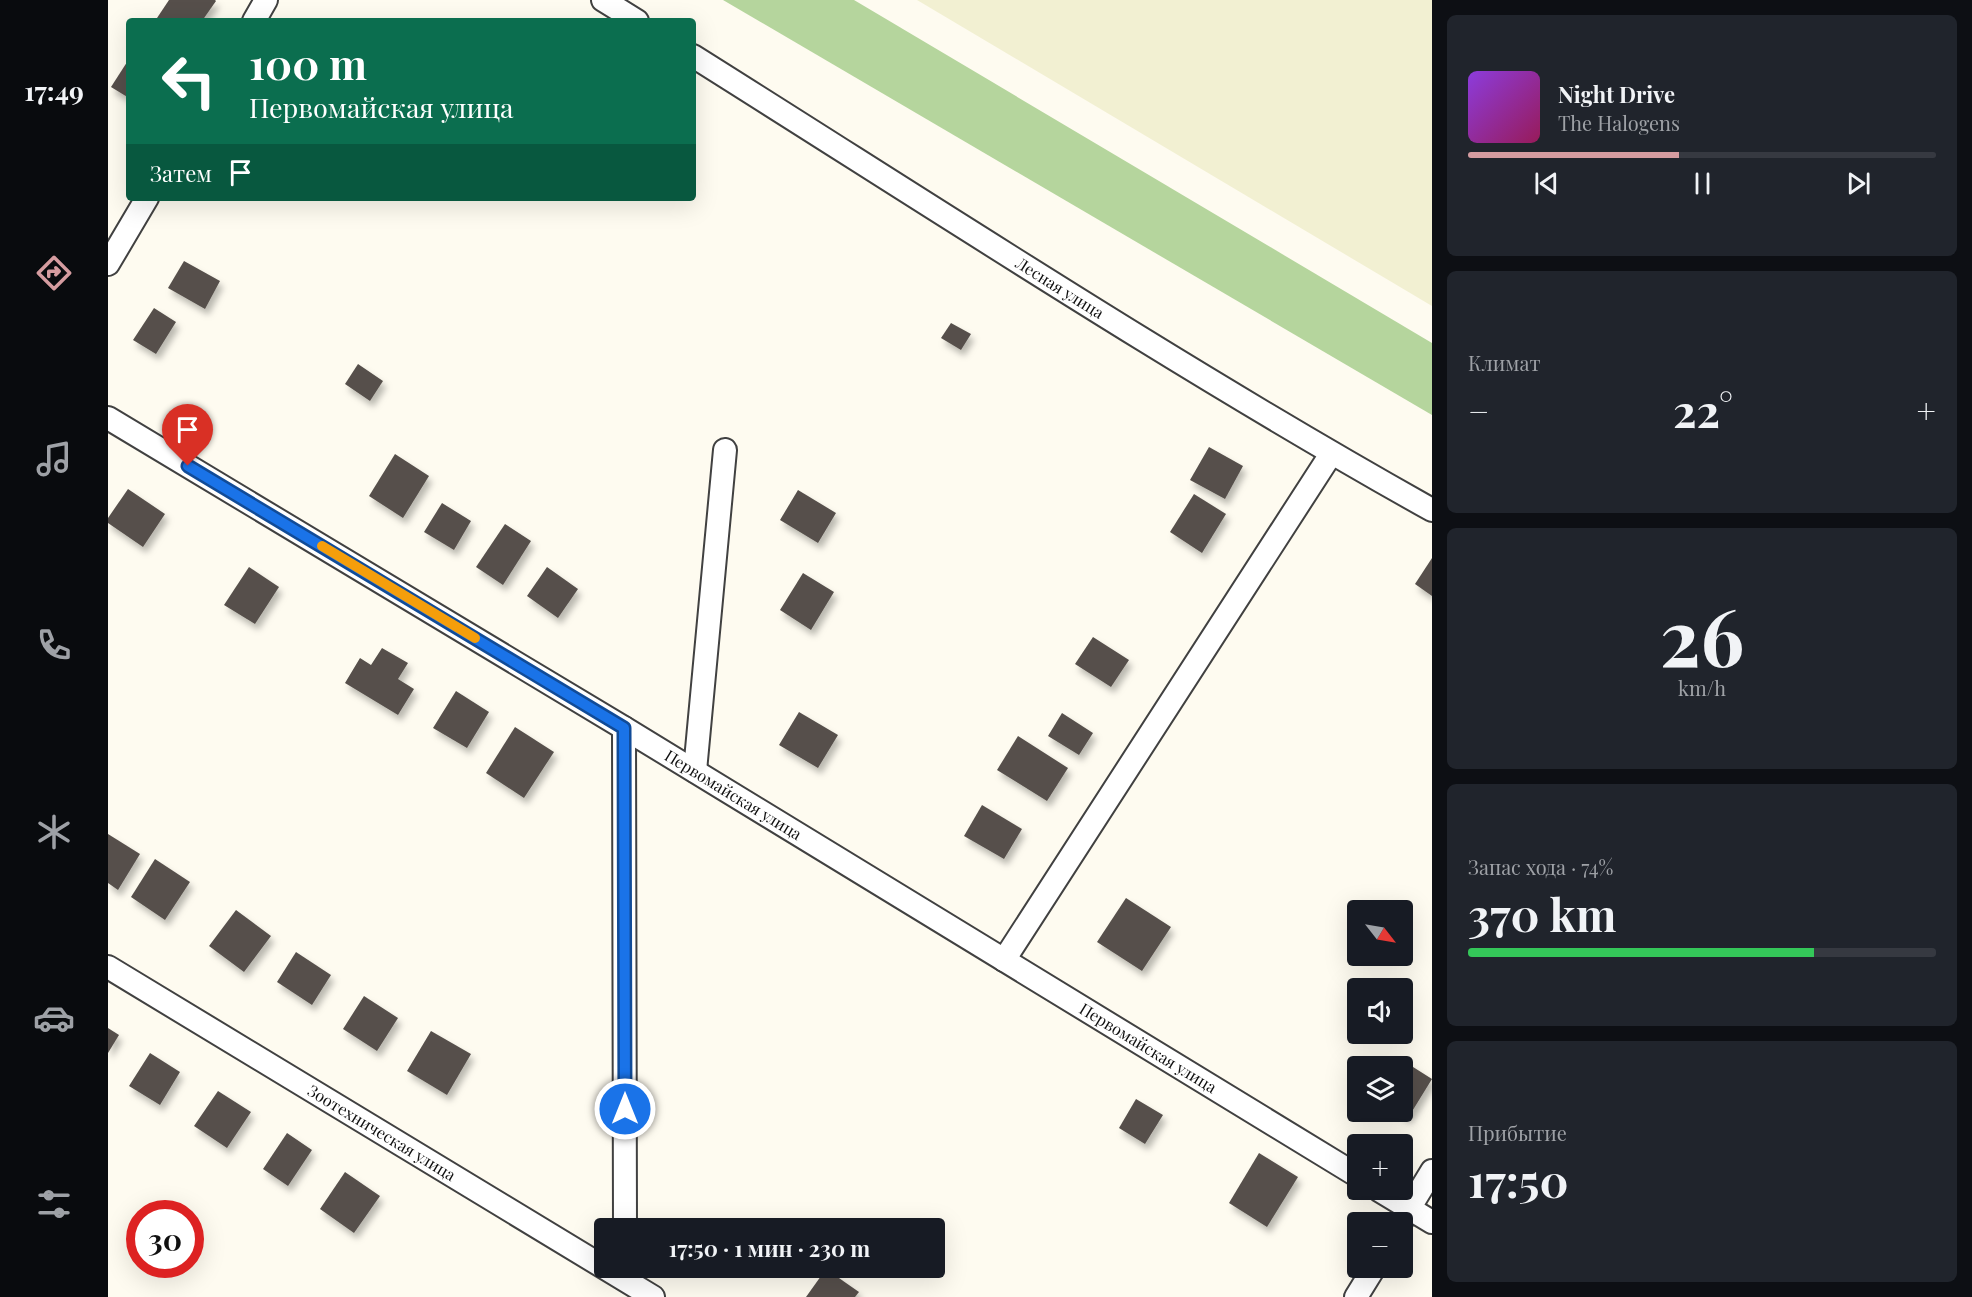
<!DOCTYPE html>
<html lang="ru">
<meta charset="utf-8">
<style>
body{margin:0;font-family:"Playfair Display",serif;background:#20242c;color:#f1f3f6;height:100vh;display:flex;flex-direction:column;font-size:22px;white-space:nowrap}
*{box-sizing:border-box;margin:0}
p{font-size:20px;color:#9ea1a6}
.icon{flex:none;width:33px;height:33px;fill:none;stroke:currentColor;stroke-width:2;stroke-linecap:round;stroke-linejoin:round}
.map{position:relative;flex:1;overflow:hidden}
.details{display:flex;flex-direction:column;gap:15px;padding:15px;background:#0d0f14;width:540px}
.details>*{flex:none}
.banner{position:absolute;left:18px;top:18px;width:570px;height:183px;border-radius:6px;box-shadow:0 6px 24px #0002;background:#0b6e4f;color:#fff;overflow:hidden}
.needle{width:39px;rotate:121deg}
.controls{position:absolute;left:1239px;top:900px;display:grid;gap:12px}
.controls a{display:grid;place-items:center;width:66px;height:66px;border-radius:6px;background:#171b24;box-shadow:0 6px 24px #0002;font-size:30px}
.speed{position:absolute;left:18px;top:1200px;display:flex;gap:12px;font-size:30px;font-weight:700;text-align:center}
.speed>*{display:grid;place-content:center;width:78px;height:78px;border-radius:50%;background:#171b24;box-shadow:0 6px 24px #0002;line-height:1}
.speed .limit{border:9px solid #d22;background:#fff;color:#111}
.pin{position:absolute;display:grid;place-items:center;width:51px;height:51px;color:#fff;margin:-62px -26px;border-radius:50% 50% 50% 0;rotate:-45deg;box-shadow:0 0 6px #0007}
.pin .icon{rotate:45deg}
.me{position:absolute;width:66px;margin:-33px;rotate:0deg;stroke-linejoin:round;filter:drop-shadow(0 0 4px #0008)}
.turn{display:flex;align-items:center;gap:21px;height:126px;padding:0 24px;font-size:27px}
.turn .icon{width:78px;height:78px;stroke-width:2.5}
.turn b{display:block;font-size:42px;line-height:51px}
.then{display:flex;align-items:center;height:57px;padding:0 24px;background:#0003;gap:12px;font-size:22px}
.big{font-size:45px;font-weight:700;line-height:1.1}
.details .tile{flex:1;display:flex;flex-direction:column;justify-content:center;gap:9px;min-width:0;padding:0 21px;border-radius:9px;background:#20242c}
.details .dial{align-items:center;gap:0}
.dial b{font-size:78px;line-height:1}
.song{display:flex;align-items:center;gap:18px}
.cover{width:72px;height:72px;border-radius:9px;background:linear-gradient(135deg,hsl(270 70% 55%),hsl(330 70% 35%))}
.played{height:6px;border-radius:3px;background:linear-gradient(90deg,#d59ca0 45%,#363941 45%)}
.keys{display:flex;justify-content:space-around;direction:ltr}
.heat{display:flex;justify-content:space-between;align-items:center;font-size:33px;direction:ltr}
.charge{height:9px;border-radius:4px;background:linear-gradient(90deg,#34c759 74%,#363941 0)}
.trip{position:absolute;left:486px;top:1218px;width:351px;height:60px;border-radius:6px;background:#171b24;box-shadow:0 6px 24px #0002;font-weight:700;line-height:60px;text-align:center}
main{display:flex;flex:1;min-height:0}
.tab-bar{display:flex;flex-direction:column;width:108px;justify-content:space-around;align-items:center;background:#090b0e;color:#9ea1a6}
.tab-bar .icon{width:42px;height:42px}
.tab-bar .current{color:#d59ca0}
.tab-bar b{font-size:27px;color:#f1f3f6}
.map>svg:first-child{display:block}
.farmland{fill:#f2f0d2}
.forest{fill:#b5d59d}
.building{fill:#56504b;filter:url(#shadow)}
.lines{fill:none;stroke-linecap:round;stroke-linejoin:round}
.street-casing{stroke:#414141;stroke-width:26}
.street{stroke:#fff;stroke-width:22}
.route-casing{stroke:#114b97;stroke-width:15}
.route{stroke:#1a73e8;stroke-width:10}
.slow{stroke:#f59e0b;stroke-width:10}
.labels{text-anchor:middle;stroke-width:6;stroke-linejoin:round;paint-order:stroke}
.street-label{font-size:16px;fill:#0e0e0e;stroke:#fff}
</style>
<main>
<nav class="tab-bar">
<b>17:49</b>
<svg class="icon current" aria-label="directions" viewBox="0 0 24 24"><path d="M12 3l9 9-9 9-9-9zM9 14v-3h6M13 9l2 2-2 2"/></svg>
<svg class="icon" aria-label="music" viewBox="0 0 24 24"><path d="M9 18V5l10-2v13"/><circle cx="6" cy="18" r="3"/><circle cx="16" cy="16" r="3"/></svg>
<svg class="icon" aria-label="phone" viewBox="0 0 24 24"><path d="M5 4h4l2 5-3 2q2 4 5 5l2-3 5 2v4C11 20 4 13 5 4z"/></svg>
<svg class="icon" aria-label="climate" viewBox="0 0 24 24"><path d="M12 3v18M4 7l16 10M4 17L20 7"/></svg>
<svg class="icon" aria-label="car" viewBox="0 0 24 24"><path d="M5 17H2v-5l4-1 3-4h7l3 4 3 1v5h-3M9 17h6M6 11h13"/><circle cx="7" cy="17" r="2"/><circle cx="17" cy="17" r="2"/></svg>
<svg class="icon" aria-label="filters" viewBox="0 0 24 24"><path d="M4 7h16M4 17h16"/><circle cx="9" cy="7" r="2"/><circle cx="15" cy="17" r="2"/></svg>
</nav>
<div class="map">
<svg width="1324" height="1297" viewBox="0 0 1324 1297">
<defs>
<filter id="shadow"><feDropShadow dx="3.5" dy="6" stdDeviation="3" flood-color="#0004"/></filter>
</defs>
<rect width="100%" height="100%" fill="#fefbf0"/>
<polygon class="farmland" points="809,0 1324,0 1324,306"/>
<polygon class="forest" points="615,0 746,0 1324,343 1324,415"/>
<g class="building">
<polygon points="61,0 107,0 108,1 94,21 47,21"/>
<polygon points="21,59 21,98 3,87"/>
<polygon points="76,261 112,281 97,309 60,288"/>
<polygon points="46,308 68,322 48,354 25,340"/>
<polygon points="843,323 863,334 853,350 833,338"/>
<polygon points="250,364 275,381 262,401 237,384"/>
<polygon points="1101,447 1135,466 1117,499 1082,480"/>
<polygon points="287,454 321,476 295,518 261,496"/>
<polygon points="20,489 57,514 35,547 0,523 0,518"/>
<polygon points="690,490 728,513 710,543 672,520"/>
<polygon points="1086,494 1118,514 1094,553 1062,532"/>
<polygon points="334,503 363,521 346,550 316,532"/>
<polygon points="397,524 423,541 395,585 368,567"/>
<polygon points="1324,558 1324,596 1307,584"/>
<polygon points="141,567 171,587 147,624 116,605"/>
<polygon points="439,567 470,589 450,618 419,596"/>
<polygon points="695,573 726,592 703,630 672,610"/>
<polygon points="985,637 1021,660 1003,687 967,664"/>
<polygon points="274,648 300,663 290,679 306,689 290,715 237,683 252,658 263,665"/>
<polygon points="348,691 381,712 359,748 325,728"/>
<polygon points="691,712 730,735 710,768 671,745"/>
<polygon points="954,713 985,733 971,755 940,736"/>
<polygon points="407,727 446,752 416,798 378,773"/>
<polygon points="910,736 960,768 939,801 889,770"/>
<polygon points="874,805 914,829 896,859 856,836"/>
<polygon points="0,834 32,854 10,890 0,883"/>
<polygon points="47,859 82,882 57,920 23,897"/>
<polygon points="1018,898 1063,927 1034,971 989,942"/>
<polygon points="128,910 163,936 136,972 101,946"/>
<polygon points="188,952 223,975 204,1005 169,982"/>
<polygon points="256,996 290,1018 269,1051 235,1029"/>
<polygon points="0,1028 11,1035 0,1053"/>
<polygon points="323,1031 363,1054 339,1095 299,1071"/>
<polygon points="42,1053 72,1072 52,1105 21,1086"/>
<polygon points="1294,1060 1324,1079 1300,1118 1289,1112 1294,1112 1294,1066 1290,1066"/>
<polygon points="110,1091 143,1112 119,1148 86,1126"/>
<polygon points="1028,1099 1055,1115 1037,1144 1011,1128"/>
<polygon points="179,1133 204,1150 180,1186 155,1169"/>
<polygon points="1151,1153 1190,1177 1159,1227 1121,1203"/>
<polygon points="237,1172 272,1196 246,1233 212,1209"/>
<polygon points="718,1269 751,1292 747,1297 698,1297"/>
</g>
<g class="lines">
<defs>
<g id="street">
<polyline points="495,0 529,21"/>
<polyline points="146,21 158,0"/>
<path id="s1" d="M 585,56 C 830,210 1072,369 1324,510"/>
<polyline points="0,264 39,198"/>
<path id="s2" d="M 0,418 L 516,728 L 1250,1176"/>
<polyline points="516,728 517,1228"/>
<polyline points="587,771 617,450"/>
<polyline points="896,960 1223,454"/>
<path id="s3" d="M 0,967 L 545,1297"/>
<polyline points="1271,1190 1324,1222"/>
<polyline points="1293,1222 1324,1171"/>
<polyline points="1248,1297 1266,1268"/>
</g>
</defs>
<use href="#street" class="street-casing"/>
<use href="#street" class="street"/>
</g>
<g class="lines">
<defs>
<polyline id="route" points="80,466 516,728 517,1109"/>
</defs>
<use href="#route" class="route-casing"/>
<use href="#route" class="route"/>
<polyline class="slow" points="214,546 367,638"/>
</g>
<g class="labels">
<g class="street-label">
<text dy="6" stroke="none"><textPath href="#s1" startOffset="434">Лесная улица</textPath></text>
<text dy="6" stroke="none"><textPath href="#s2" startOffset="730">Первомайская улица</textPath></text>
<text dy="6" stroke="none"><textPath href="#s2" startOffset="1216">Первомайская улица</textPath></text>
<text dy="6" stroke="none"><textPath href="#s3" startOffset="320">Зоотехническая улица</textPath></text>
</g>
</g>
</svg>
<div class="controls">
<a><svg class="needle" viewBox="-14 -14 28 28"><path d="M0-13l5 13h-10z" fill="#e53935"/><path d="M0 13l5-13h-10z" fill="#9ea1a6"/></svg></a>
<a><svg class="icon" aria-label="sound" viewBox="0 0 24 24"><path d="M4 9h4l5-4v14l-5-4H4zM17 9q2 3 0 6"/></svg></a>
<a><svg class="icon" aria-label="layers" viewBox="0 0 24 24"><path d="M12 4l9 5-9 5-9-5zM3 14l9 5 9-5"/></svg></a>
<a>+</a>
<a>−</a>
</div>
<div class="speed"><div class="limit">30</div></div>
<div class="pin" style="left:80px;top:466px;background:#d93025"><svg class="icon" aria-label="arrive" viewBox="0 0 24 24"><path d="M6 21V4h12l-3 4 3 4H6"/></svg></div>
<svg class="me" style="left:517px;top:1109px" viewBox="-20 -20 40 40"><circle r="17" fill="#1a73e8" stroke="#fff" stroke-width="3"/><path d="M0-11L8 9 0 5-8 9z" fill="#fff"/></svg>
<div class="trip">17:50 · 1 мин · 230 m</div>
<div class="banner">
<div class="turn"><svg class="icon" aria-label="left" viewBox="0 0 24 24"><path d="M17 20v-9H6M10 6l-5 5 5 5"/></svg><div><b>100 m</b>Первомайская улица</div></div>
<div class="then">Затем<svg class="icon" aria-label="arrive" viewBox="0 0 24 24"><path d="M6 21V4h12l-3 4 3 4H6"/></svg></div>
</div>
</div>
<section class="details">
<div class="tile">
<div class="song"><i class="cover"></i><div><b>Night Drive</b><p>The Halogens</p></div></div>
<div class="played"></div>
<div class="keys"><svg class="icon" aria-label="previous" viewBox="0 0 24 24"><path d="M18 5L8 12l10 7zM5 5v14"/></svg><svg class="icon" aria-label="pause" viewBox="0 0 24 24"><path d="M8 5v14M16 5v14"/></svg><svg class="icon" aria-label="next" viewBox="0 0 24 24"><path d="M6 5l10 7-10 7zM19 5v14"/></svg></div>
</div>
<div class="tile"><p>Климат</p>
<div class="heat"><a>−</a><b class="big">22°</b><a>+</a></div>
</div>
<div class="tile dial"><b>26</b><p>km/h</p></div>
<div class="tile"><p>Запас хода · 74%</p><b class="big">370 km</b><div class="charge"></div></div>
<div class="tile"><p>Прибытие</p><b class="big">17:50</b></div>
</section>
</main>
